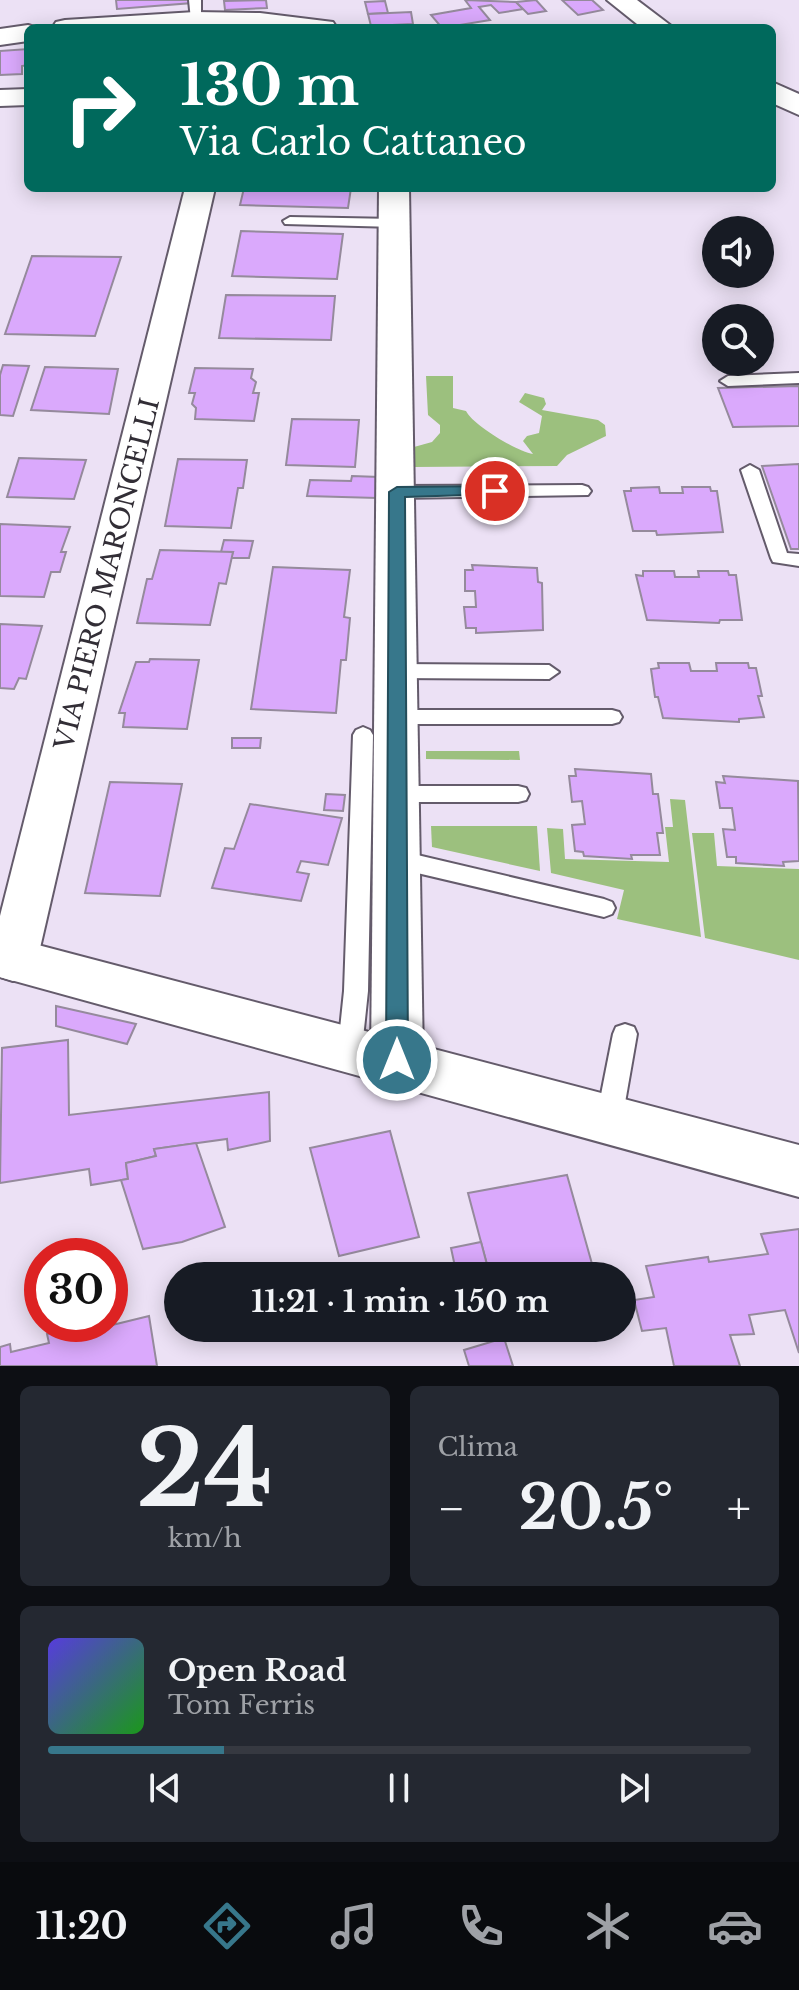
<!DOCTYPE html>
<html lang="it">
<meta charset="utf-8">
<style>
body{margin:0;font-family:"Libre Baskerville",serif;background:#242831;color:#f1f3f6;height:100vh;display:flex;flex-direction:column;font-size:30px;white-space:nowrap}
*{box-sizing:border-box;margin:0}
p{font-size:26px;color:#9ea1a6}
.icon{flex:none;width:44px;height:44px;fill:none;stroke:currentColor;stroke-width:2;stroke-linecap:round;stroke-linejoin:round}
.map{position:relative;height:1366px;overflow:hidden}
.drawer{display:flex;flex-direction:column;gap:20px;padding:20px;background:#0d0f14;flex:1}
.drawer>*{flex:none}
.guide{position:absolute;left:24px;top:24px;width:752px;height:168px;border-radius:12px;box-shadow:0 4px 20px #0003;background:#00695c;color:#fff;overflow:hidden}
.buttons{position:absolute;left:702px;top:216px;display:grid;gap:16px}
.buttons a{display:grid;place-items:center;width:72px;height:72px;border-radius:50%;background:#171b24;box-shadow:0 4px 20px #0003;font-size:40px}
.speed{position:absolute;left:24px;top:1238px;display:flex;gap:16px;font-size:40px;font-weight:700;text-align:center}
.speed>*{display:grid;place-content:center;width:104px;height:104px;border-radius:50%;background:#171b24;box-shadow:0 4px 20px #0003;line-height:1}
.speed .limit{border:12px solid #d22;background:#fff;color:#111}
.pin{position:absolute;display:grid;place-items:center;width:68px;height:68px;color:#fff;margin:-34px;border:4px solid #fff;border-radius:50%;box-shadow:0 2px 8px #0007}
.me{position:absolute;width:88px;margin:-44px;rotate:0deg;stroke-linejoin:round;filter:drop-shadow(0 0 6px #0008)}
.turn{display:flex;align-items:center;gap:28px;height:168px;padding:0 24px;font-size:36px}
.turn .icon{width:104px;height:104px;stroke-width:2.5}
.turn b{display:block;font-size:56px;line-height:68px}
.big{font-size:60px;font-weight:700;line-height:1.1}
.drawer .card{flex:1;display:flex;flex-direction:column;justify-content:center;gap:12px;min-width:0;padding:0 28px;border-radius:12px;background:#242831}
.drawer .dial{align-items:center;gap:0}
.dial b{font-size:104px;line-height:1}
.song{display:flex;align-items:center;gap:24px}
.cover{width:96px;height:96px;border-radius:12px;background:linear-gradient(135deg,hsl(250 70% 55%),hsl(120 70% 35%))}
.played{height:8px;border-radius:4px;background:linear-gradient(90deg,#37778b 25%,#363941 25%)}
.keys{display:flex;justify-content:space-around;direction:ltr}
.heat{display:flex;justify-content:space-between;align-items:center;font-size:44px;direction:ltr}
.drawer .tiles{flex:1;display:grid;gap:20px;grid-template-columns:1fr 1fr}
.card:last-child{grid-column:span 2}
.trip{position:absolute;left:164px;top:1262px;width:472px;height:80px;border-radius:40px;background:#171b24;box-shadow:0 4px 20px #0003;font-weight:700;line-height:80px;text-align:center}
.tab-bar{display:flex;height:128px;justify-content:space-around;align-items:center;background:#090b0e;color:#9ea1a6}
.tab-bar .icon{width:56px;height:56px}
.tab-bar .on{color:#37778b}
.tab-bar b{font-size:36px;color:#f1f3f6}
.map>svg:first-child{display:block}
.green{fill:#9cc07e}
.building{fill:#daa9fc;stroke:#958a9c;stroke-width:2}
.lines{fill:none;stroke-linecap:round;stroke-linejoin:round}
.lane-casing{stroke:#645b6b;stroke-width:4}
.street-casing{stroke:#645b6b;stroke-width:4}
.secondary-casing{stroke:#645b6b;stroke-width:4}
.lane{fill:#fff;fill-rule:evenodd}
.street{fill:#fff;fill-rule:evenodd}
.secondary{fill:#fff;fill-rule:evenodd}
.route{fill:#37778b;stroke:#244d5a;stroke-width:2}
.labels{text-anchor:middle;stroke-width:8;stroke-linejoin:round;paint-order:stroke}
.street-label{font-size:26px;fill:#322e36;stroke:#fff}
</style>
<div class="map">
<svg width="799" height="1366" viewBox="0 0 799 1366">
<rect width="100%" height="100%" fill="#ece1f5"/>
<g class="green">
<path d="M 426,376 L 453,376 L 453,408 L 466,411 C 473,425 516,451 533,454 L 523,441 L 527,436 L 539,433 L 542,416 L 519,402 L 525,393 L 544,398 L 546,404 L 542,410 L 598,420 L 605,425 L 606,436 L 567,455 L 557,466 L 414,467 L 414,447 L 432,442 L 440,433 L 440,425 L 428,415 Z"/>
<polygon points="426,751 519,751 520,760 426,759"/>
<polygon points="670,799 685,800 701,937 617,919 624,890 551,873 547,828 563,829 565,859 669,862 665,827 673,827"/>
<polygon points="431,826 537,826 540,871 432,847"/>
<polygon points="692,833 714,833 717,866 799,869 799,960 705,938"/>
</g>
<g class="building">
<polygon points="116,0 191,0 192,3 117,9"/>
<polygon points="266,0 267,8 225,10 224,1"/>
<polygon points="465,0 516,2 523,9 499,13 491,5 479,7 490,20 442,28 431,15 471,8"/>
<polygon points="536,0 546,11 528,14 516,2"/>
<polygon points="562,0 592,0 603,10 578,15"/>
<polygon points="385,1 388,13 368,14 365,2"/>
<polygon points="411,12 413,24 371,26 368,14"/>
<polygon points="28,49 28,65 22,66 22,74 0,75 0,51"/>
<polygon points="244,188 351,188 348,208 240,205"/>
<polygon points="241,231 343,234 337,279 232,276"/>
<polygon points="32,256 121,257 95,336 5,334"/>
<polygon points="226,295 335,296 331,340 219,338"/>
<polygon points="3,365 29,366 13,416 0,415 0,375"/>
<polygon points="45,367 118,369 109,414 31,410"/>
<polygon points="195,368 253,369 251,378 256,382 253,393 259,393 254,421 195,419 196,408 192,404 195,393 189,393"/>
<polygon points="799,386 799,426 733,427 718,388"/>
<polygon points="292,419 359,420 355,467 286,465"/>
<polygon points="19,458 86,460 74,499 7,497"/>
<polygon points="178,459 247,460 243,488 238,488 231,528 165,526"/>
<polygon points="799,464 799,549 791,549 762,466"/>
<polygon points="352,476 379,477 377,498 307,496 310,480 351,481"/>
<polygon points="659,487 660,493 683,493 682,487 710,487 711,491 717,491 723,532 657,535 656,531 633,531 624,491 631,491 631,488"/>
<polygon points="0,524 70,527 61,552 66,552 60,572 51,572 44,597 0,596"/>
<polygon points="224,540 253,541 249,558 231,558 233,552 221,552"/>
<polygon points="160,550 233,552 226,584 219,583 210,625 137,623 147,579 152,579"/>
<polygon points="472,565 537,568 538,582 542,583 543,630 476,633 476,628 466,628 464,607 476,607 475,591 465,591 465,570 473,570"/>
<polygon points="273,567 350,570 344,617 350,618 346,660 341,660 336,713 251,709"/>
<polygon points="643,571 674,571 675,577 699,577 698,571 728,571 729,575 736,575 742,620 720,620 719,623 647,620 636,575 643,576"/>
<polygon points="0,624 42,626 26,679 19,678 14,689 0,688"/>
<polygon points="150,659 199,660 187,729 123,727 125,713 119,713 136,662 149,662"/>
<polygon points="658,663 689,663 691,671 717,671 716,663 748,663 749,668 756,668 762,696 758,696 764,717 739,719 739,722 663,718 658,697 655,697 651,669 659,668"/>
<polygon points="232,738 261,738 260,748 232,748"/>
<polygon points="575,769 651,774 653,794 658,794 663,833 657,833 660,855 631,855 632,859 584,856 583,852 575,851 572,825 585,824 582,801 572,802 569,776 576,776"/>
<polygon points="723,776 798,781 799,861 783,862 784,866 736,863 736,857 727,857 723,829 735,830 732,808 720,808 716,782 725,783"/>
<polygon points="110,782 182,784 160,896 85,893"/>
<polygon points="326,794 345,795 343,811 324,810"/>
<polygon points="250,804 342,818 328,865 301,861 297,872 309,874 301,901 212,888 225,848 234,849"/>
<polygon points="56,1006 136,1024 127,1044 56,1026"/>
<polygon points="68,1040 69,1115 269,1092 270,1141 228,1150 227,1139 154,1149 156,1156 126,1163 128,1179 91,1185 89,1169 0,1183 2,1048"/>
<polygon points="390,1131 419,1237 339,1256 310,1148"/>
<polygon points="196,1143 225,1227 182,1242 143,1249 121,1180 128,1179 126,1163 156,1156 154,1149"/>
<polygon points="567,1175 594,1271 567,1276 490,1276 468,1193"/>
<polygon points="799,1229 799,1353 785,1310 749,1315 754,1334 730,1335 740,1366 674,1366 666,1328 642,1331 634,1300 654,1297 646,1266 708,1257 709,1262 768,1254 761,1234"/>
<polygon points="481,1242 490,1276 457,1276 451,1248"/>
<polygon points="149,1316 157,1366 0,1366 0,1347 10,1344 11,1352 49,1343 47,1334 83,1324 103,1324 104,1327"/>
<polygon points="504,1338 513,1366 469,1366 464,1350"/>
</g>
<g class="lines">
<defs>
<g id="lane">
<polygon points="189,0 201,0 201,23 191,20"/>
<polygon points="290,217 395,219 402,223 395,227 285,224 283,221"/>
<polygon points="799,373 799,383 728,386 720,381 728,376"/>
<polygon points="750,465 759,470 787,553 799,554 799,566 773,562 771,558 741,470"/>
<polygon points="582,485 588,487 591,491 588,495 397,498 388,492 397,486"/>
<polygon points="395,664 549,665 559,672 549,679 395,678 385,671"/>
<polygon points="396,710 612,710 619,712 622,717 619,722 612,724 396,724 389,722 386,717 389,712"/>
<polygon points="363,727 370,730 373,735 368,991 362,1048 359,1055 350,1058 341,1055 338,1048 344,991 353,735 356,730"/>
<polygon points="396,786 518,786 526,788 529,794 526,800 518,802 396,802 388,800 385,794 388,788"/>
<polygon points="396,850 604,899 612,902 615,908 612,914 604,917 396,868 388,865 385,859 388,853"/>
<polygon points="625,1024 634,1027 637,1034 622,1120 618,1128 609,1131 600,1128 596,1120 613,1034 616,1027"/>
</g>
<g id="street">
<polygon points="195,12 260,13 333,22 337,28 52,28 56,22 65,20"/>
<polygon points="28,25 38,28 28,28 28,41 0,45 0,29"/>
<polygon points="28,89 28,105 0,106 0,90"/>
<polygon points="185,188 215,188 37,961 30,975 13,981 0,977 0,916"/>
<polygon points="379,188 409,188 423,1060 415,1076 397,1082 379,1076 371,1060"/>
</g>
<g id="secondary">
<polygon points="607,0 637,0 674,28 642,28"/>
<polygon points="772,82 799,94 799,115 772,103"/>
<polygon points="0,935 799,1145 799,1197 0,977"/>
</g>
</defs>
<use href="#lane" class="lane-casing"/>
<use href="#street" class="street-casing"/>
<use href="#secondary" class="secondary-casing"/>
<use href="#lane" class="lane"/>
<use href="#street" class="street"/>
<use href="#secondary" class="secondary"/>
</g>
<polygon class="route" points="495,486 500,487 500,494 405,497 408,1060 405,1067 397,1070 389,1067 386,1060 389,492 397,487"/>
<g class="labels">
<g class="street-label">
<text transform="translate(107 574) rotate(-76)" y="9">VIA PIERO MARONCELLI</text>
</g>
</g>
</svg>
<div class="buttons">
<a><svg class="icon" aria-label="sound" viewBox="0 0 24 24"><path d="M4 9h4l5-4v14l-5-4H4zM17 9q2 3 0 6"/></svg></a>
<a><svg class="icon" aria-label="search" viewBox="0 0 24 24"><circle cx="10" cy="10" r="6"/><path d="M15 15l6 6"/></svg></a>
</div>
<div class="speed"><div class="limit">30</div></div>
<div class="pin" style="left:495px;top:491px;background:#d93025"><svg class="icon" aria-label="arrive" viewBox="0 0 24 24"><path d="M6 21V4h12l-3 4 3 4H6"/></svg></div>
<svg class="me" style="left:397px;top:1060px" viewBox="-20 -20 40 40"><circle r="17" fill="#37778b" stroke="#fff" stroke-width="3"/><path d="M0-11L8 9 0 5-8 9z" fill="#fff"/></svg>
<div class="trip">11:21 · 1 min · 150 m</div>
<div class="guide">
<div class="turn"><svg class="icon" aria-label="right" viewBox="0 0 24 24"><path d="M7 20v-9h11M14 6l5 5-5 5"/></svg><div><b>130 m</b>Via Carlo Cattaneo</div></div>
</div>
</div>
<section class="drawer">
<div class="tiles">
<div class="card dial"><b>24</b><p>km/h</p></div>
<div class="card"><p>Clima</p>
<div class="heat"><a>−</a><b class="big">20.5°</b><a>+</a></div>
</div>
<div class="card">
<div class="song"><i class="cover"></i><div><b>Open Road</b><p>Tom Ferris</p></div></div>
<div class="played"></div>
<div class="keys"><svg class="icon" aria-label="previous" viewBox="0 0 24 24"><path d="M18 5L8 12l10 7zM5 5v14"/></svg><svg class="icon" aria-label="pause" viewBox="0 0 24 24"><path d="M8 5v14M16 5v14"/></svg><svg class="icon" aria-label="next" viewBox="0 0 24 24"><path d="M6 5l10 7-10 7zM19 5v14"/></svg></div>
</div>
</div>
</section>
<nav class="tab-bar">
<b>11:20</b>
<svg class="icon on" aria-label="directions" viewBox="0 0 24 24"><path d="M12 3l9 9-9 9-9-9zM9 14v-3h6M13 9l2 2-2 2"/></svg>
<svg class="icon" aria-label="music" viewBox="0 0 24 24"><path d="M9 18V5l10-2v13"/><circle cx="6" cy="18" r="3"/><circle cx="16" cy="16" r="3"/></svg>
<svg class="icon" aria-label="phone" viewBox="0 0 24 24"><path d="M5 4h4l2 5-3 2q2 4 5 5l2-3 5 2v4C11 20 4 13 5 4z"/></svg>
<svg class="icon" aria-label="climate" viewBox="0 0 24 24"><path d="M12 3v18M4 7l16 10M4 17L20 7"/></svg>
<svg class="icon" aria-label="car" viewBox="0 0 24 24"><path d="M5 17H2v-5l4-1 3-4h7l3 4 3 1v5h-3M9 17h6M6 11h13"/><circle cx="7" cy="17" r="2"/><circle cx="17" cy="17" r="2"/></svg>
</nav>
